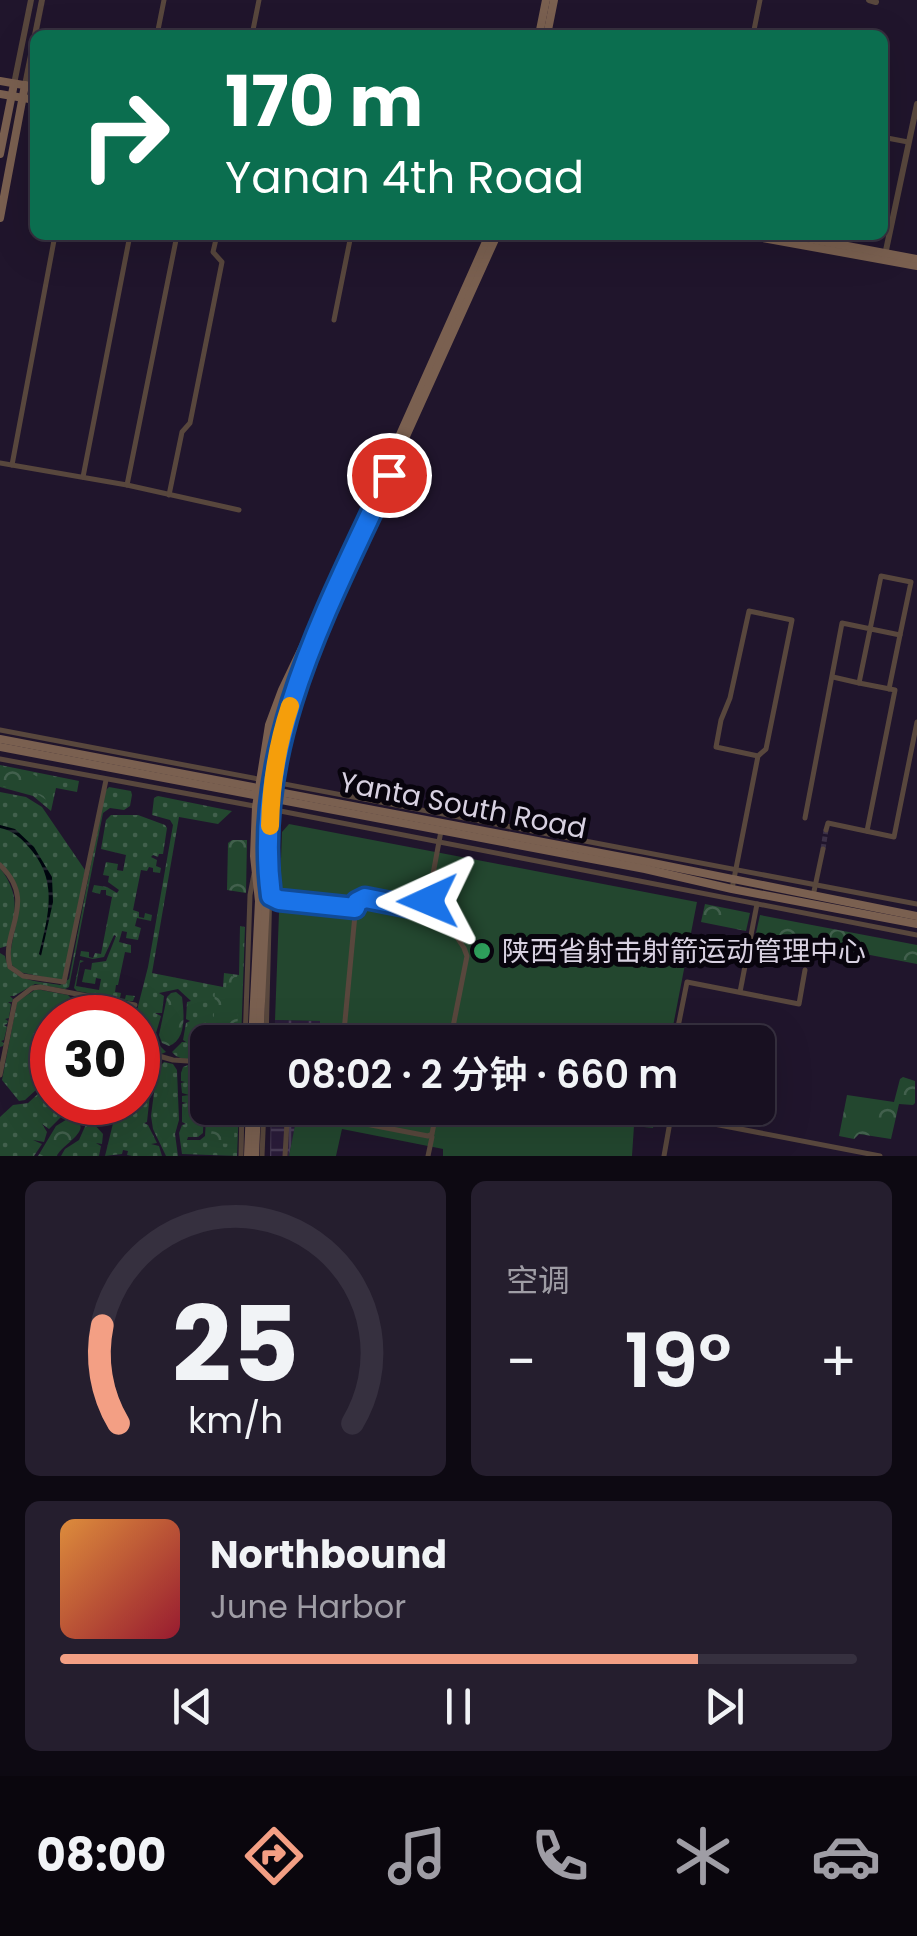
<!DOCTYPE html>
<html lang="zh">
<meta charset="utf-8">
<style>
body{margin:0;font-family:Poppins,"Noto Sans SC",sans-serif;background:#251e2e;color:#f1f3f6;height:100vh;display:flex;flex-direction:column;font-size:38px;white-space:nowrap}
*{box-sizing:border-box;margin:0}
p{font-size:32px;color:#9f9da5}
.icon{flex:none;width:55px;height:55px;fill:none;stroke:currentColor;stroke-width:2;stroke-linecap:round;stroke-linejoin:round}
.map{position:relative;height:1156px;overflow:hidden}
.sheet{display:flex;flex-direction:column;gap:25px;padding:25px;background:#0d0912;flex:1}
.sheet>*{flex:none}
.guide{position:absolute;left:30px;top:30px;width:858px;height:210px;border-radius:15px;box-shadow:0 10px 40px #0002,0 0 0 2px #36303f;background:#0b6e4f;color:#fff;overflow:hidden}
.speed{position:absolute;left:30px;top:995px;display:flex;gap:20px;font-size:50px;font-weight:700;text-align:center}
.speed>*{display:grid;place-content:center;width:130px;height:130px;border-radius:50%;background:#181021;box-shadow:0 10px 40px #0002,0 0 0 2px #36303f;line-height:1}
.speed .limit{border:15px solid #d22;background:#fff;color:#111}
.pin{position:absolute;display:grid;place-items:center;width:85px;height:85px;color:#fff;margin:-42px;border:5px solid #fff;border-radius:50%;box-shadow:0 2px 10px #0007}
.me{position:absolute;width:110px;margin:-55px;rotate:269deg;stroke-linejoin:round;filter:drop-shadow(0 0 8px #0008)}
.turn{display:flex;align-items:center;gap:35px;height:210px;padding:0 30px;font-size:45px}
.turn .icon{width:130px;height:130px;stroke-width:2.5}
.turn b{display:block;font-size:70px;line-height:85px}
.big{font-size:75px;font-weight:600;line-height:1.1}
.sheet .widget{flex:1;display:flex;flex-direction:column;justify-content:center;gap:15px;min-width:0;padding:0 35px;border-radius:15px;background:#251e2e}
.sheet .dial{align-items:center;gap:0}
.dial svg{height:260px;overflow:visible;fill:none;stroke:#36303f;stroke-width:7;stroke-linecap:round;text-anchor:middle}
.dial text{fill:#f1f3f6;stroke:none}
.song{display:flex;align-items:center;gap:30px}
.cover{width:120px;height:120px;border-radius:15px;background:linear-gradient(135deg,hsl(30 70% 55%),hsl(350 70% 35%))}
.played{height:10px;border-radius:5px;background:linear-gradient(90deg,#f39f84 80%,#36303f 80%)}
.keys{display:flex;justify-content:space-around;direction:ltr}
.heat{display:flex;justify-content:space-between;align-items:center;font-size:55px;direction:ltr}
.sheet .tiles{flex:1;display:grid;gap:25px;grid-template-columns:1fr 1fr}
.widget:last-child{grid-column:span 2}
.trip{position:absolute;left:190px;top:1025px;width:585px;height:100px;border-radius:15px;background:#181021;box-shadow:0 10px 40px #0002,0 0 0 2px #36303f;font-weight:600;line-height:100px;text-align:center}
.menu{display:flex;height:160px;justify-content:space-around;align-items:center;background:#0a060d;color:#9f9da5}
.menu .icon{width:70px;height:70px}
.menu .selected{color:#f39f84}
.menu b{font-size:45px;color:#f1f3f6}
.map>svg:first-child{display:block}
.industrial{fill:url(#industrial-grid)}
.grass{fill:url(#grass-dots)}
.forest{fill:url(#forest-crowns)}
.park{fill:#23472f}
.water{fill:url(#water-rules)}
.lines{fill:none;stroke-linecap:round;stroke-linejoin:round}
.minor-tunnel{stroke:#3c3147;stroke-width:5;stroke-dasharray:5 2.5;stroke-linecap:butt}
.minor{stroke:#58473d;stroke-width:5}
.tertiary{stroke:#58473d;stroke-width:6}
.secondary{stroke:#7a6050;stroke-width:8}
.route-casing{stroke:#114b97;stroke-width:25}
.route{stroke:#1a73e8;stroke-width:18}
.slow{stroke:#f59e0b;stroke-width:18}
.leisure-dot{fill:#2e9e5b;stroke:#08040d;stroke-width:4}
.labels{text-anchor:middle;stroke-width:10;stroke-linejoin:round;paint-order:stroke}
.street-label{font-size:28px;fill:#d8d1e1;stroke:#08040d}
.poi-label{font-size:28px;fill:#d8d1e1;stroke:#08040d;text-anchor:start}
</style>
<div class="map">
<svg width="917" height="1156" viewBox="0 0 917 1156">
<defs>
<pattern id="industrial-grid" width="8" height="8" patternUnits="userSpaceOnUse" patternTransform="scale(2.5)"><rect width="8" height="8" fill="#2a1c3a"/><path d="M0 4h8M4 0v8" fill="none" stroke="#483c56"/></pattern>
<pattern id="grass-dots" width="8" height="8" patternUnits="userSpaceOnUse" patternTransform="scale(2.5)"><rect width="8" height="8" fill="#23472f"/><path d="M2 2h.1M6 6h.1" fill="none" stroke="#42604d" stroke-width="1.8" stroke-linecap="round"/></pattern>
<pattern id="forest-crowns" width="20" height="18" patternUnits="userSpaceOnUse" patternTransform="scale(2.5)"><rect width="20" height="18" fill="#23472f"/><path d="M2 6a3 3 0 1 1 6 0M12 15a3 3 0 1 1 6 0" fill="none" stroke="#42604d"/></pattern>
<pattern id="water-rules" width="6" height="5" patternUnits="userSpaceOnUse" patternTransform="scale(2.5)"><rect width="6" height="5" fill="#00050e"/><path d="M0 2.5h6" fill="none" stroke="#242831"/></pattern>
</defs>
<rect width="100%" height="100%" fill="#20152c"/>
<g class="industrial">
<polygon points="275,1020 320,1021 339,1031 338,1042 274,1042"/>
<polygon points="271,1108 332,1108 331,1127 297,1120 289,1156 270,1156"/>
</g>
<g class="grass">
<polygon points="0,765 79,781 77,792 56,788 51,811 33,796 0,787"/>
<path d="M 109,787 L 131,791 L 132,795 L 130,806 L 124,810 L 110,808 L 103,813 L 69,987 L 65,989 L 35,984 L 14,996 L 10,996 L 13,999 L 12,1002 L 8,1002 L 11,1004 L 9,1018 L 5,1019 L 8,1021 L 7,1024 L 4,1025 L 7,1027 L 4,1040 L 1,1041 L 4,1043 L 3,1046 L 0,1047 L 0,953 L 5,956 C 9,982 39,981 60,985 L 69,979 L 105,791 Z"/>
<path d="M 0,792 L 26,797 L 42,807 L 85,870 L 63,981 L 19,972 L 10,963 C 11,924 35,895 0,863 Z"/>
<path d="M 158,796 L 232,811 L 218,824 L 179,817 L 152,973 L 223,987 L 224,973 L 239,975 L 240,926 L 245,927 L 241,1042 L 208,1042 L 207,1055 C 199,1061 179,1062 172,1052 L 182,1042 L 186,1042 L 183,1040 L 186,1023 L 190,1021 L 186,1019 L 187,1002 L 191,1001 L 178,989 L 159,993 L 164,996 L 162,1013 L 155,1013 L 161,1016 L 156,1033 L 151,1034 L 155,1036 L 158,1044 L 166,1052 L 159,1055 L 138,1047 L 138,1018 L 135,1018 L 148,967 L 173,825 L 170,820 L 152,815 L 154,798 Z"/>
<polygon points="111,815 138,815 165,825 167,828 163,854 159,854 158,857 153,855 151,857 157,860 156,866 161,868 160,873 153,872 153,868 149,867 147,871 141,870 133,910 139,912 139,917 144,918 145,913 152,915 151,921 137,918 135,926 141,928 138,940 126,938 127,932 122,931 119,942 131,945 131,953 125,952 118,985 116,985 115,992 121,993 120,998 125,999 126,995 135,996 133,1001 129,1001 77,991 74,988 80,960 84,961 80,963 76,986 99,990 101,979 96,978 95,984 82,982 85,969 91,970 92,963 106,961 116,936 114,935 104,957 93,959 80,956 81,951 89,952 89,957 93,958 95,953 101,954 112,897 106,895 106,890 101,890 100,894 92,892 94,885 107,887 117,893 119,890 108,882 109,876 103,875 106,862 118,864 117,870 123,871 126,855 101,849 106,820"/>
<path d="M 0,868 C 22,897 15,914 7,946 L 0,948 Z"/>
<polygon points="36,989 68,995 71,998 69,1006 59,1005 69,1008 62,1017 52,1018 52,1026 44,1035 46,1047 36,1046 39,1054 37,1068 31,1070 37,1089 25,1100 19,1101 2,1080 17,1002"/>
<path d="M 52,1031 L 52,1076 L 41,1084 C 33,1066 51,1053 48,1035 Z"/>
<polygon points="138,1053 149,1058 153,1063 153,1070 148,1069 147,1073 152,1075 150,1091 144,1092 150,1094 147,1122 144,1123 148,1125 157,1143 151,1144 159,1146 162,1156 132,1156 127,1155 128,1151 123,1150 122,1154 105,1156 118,1103 138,1102"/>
<polygon points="164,1062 173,1064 177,1070 179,1120 175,1134 178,1156 166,1156 153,1129 151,1116 157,1069"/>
<polygon points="188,1065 201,1065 205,1070 203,1133 198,1137 188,1137 187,1140 200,1140 205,1136 207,1102 208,1108 239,1108 237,1156 182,1154 179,1133 182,1125 186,1124 182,1122 182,1104 187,1103 182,1102 182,1096 189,1095 182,1093 181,1083 185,1082 181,1081 181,1073 183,1067"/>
<polygon points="52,1081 52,1102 69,1103 73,1114 64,1115 58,1110 62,1116 49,1129 42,1124 47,1132 44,1142 33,1140 42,1144 34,1156 0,1156 0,1117 13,1105 28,1103"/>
<polygon points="87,1122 93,1123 103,1134 102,1144 96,1143 101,1146 99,1156 61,1156 65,1149 79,1140"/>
</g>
<g class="forest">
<polygon points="0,767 31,773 54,787 51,803 33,791 0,786"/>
<polygon points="232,840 247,840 246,893 227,890 228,843"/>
<polygon points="705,904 750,913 746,931 701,922"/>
<polygon points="760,915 917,945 917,964 756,933"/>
<polygon points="227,975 239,978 237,1042 213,1042 215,988 226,989"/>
<path d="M 171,993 L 176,992 L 182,997 C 184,1013 187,1039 169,1046 L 162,1043 L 159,1035 L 167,997 Z"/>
<polygon points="78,997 125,1006 129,1008 129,1017 78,1018 72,1012 75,999"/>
<polygon points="903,1077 915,1081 915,1103 913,1105 899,1104 891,1139 859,1134 854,1139 839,1136 847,1095 894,1102 900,1079"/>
<polygon points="212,1108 235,1108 234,1144 211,1143"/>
<path d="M 69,1118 C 99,1127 62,1144 57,1156 L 38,1156 L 56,1126 Z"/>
</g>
<g class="park">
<polygon points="289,824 697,902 670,1042 338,1042 339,1031 320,1030 320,1021 275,1020 282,832"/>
<polygon points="332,1108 657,1108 653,1128 634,1126 632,1156 443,1156 443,1149 342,1129 336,1156 289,1156 296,1120 330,1127"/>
</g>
<path class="water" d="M 0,825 L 15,829 L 34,847 L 52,877 L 53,902 L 41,956 L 39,954 C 49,913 59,879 27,845 C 19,836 11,830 0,828 Z"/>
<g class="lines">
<polyline class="minor-tunnel" points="823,849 826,830"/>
<g class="minor">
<polyline points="157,35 164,0"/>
<polyline points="252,35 259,0"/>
<polyline points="753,35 760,0"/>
<polyline points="882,137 908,142"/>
<polyline points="334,320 351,235"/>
<polyline points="0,463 127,485 239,510"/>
<polyline points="12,465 55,235"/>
<polyline points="83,477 130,235"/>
<polyline points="127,485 177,235"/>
<polyline points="169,495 182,432 190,423 222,262 213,252 217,235"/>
<polyline points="833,677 859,683"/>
<polyline points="889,689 900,635"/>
<polyline points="0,730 917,904"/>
<polyline points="0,759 270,809 917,935"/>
<polyline points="805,818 842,623 900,635 911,582 881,576 859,683 895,690 867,831"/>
<polyline points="826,830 828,823 894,837 917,722"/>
<path d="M 0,865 C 39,903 0,931 10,967 L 23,976 L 64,982 L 106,780"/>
<polyline points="732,889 758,756 766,749 792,620 749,611 730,698 721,720 716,747 758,756"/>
<polyline points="271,896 285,901 355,908"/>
<polyline points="813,896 823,849"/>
<circle cx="426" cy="910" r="10"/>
<polyline points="428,901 441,831"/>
<polyline points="441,913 464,948 467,956 450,1042"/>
<polyline points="443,913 460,917"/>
<polyline points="740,992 757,904"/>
<polyline points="245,1042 250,895 254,874"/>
<polyline points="266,1042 270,886"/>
<polyline points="343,1042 356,904 365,898 416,908"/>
<polyline points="675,1042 687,982 799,1004 805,970"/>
<polyline points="138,1050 173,1060 203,1062"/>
<polyline points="0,1075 15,1001 32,988 40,987 135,1005"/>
<polyline points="337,1108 336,1116 340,1119 428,1136 432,1134 437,1108"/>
<polyline points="241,1156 242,1108"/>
<polyline points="262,1156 264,1108"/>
<polyline points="285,1156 287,1122 290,1115 296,1113 331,1119 337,1118"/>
<polyline points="428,1156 432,1137"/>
<polyline points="664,1156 670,1122 678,1117 880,1156"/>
</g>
<g class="tertiary">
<polyline points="869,0 876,2"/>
<polyline points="14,84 31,0"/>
<polyline points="25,85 42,0"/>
<polyline points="885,255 917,104"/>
</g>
<g class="secondary">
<polyline points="539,35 546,0"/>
<polyline points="547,35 554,0"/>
<polyline points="0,81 35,87"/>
<polyline points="0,94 35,100"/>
<polyline points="0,154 14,84"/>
<polyline points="0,218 25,85"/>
<polyline points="746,235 917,266"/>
<polyline points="789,235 917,259"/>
<polyline points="0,739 648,862 917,916"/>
<polyline points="0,747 645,869 732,889 917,924"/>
<polyline points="252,1042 259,901 254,856 256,807 269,725 282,690 344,560 489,235"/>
<polyline points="259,1042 271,799 282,731 313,642 497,235"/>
<polyline points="248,1156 250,1108"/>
<polyline points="255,1156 257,1108"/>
</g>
</g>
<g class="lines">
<defs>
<path id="route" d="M 389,475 C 328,607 251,745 271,896 L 279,900 L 355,908 L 357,902 L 365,898 L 416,908 L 420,902 L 428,901"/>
</defs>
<use href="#route" class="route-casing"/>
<use href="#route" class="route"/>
<path class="slow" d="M 270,826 C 271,785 277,745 290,706"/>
</g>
<circle class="leisure-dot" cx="482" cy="951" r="10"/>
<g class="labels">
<g class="street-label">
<text transform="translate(463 805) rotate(11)" y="10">Yanta South Road</text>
</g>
<g class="poi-label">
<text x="502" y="961">陕西省射击射箭运动管理中心</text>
</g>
</g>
</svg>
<div class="speed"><div class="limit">30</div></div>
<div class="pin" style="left:389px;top:475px;background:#d93025"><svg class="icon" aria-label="arrive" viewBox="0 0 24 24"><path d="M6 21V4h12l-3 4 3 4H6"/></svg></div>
<svg class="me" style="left:428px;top:901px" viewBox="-20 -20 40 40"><path d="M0-17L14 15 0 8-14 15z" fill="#1a73e8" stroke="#fff" stroke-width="4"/></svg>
<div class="trip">08:02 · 2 分钟 · 660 m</div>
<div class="guide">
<div class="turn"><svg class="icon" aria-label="right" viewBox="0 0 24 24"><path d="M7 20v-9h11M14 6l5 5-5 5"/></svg><div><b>170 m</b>Yanan 4th Road</div></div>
</div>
</div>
<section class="sheet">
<div class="tiles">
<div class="widget dial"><svg viewBox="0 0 100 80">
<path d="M14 69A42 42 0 1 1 86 69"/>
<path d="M14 69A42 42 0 0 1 9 39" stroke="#f39f84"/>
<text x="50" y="56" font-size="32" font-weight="700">25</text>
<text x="50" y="72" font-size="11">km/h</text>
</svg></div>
<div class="widget"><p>空调</p>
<div class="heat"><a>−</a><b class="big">19°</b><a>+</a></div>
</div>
<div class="widget">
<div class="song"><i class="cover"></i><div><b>Northbound</b><p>June Harbor</p></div></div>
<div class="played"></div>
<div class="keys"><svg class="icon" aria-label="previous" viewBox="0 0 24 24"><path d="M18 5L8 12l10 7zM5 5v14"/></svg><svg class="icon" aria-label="pause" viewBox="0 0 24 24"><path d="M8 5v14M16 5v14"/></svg><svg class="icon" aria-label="next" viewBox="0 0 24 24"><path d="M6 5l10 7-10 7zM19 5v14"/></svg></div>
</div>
</div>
</section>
<nav class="menu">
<b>08:00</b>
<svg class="icon selected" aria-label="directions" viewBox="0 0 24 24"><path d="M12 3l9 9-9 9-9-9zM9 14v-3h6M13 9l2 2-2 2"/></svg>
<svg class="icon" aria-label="music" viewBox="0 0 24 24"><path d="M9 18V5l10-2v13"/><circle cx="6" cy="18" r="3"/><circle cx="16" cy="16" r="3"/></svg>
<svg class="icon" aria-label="phone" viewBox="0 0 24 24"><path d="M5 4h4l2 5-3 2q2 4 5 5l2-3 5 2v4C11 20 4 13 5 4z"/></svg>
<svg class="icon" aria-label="climate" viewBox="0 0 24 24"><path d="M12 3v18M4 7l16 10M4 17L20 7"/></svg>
<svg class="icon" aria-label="car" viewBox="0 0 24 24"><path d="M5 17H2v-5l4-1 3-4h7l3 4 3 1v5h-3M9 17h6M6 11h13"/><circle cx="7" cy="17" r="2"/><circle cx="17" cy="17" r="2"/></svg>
</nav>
